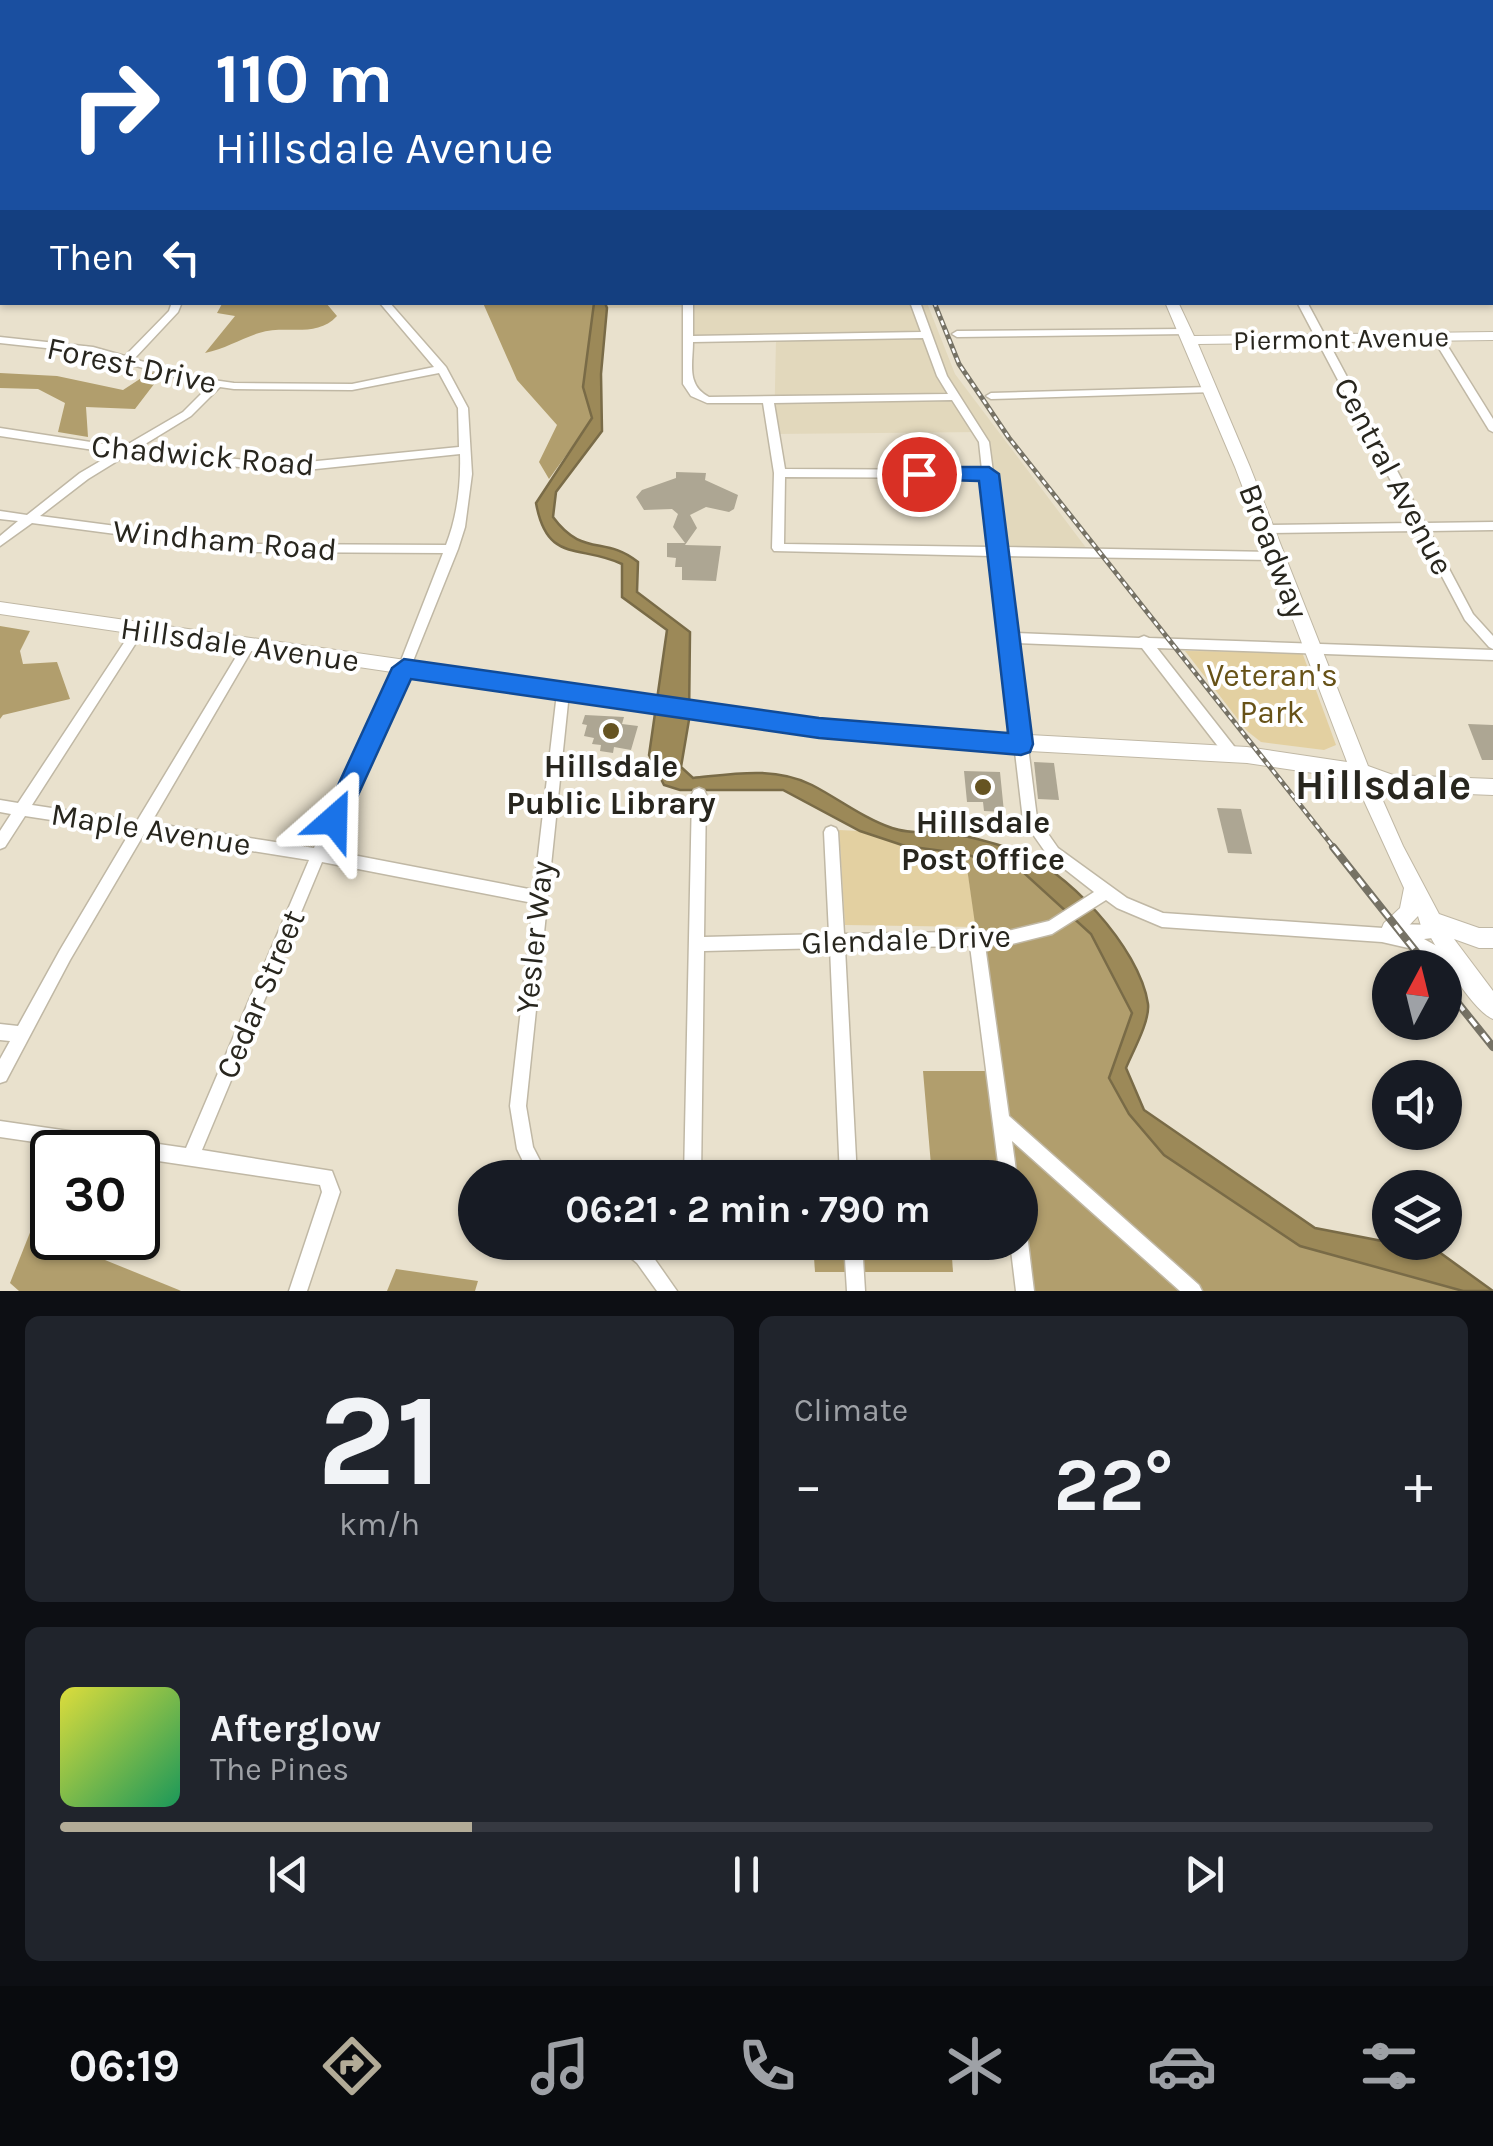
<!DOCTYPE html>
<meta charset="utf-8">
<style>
body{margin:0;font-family:Karla,sans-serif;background:#20242c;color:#f1f3f6;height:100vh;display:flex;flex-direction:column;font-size:38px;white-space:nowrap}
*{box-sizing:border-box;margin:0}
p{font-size:32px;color:#9ea1a6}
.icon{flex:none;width:55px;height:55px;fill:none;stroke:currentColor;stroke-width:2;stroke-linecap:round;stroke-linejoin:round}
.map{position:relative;height:1291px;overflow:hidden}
.drawer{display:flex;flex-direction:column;gap:25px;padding:25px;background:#0d0f14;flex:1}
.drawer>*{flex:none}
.banner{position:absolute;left:0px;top:0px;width:1495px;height:305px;box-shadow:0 2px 8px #0004;background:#1a4fa0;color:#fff;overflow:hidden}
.needle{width:65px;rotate:7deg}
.fabs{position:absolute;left:1372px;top:950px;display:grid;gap:20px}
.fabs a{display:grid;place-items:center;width:90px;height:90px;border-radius:50%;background:#171b24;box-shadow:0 2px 8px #0004;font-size:50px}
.speed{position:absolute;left:30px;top:1130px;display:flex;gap:20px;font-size:50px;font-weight:700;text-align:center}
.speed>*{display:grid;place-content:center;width:130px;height:130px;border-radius:50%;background:#171b24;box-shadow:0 2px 8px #0004;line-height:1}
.speed .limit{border:5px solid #111;border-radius:15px;background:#fff;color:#111}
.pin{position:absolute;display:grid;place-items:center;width:85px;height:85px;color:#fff;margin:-42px;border:5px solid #fff;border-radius:50%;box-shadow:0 2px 10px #0007}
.me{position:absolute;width:110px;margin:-55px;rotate:25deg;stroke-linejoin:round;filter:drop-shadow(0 0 8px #0008)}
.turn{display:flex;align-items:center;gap:35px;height:210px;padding:0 50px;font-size:45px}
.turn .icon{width:130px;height:130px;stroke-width:2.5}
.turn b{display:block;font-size:70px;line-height:85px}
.then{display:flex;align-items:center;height:95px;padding:0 50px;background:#0003;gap:20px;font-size:38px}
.big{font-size:75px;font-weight:700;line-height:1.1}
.drawer .tile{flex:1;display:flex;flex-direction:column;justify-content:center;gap:15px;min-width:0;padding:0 35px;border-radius:15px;background:#20242c}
.drawer .dial{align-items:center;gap:0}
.dial b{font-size:130px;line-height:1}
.song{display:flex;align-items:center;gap:30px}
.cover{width:120px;height:120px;border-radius:15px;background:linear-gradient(135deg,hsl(60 70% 55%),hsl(150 70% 35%))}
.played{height:10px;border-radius:5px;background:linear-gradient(90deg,#b2ab97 30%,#363941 30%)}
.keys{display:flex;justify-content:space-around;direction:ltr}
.heat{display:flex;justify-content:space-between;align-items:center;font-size:55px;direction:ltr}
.drawer .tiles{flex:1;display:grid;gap:25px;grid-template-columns:1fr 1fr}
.tile:last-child{grid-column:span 2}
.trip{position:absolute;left:458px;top:1160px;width:580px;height:100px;border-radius:50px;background:#171b24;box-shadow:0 2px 8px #0004;font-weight:700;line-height:100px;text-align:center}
.tabs{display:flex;height:160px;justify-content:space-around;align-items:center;background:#090b0e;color:#9ea1a6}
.tabs .icon{width:70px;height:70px}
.tabs .active{color:#b2ab97}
.tabs b{font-size:45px;color:#f1f3f6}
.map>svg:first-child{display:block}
.built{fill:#e2d8bc}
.green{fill:#e3d0a1}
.forest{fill:#b19e6d}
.water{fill:#9c8958;stroke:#796b47;stroke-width:2.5}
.building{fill:#ada693}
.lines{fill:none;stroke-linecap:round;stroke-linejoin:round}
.street-casing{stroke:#c0b8a5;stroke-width:3}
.secondary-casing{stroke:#c0b8a5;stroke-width:2}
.street{fill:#fff;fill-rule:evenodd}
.secondary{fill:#fff;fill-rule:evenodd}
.rail-far1-casing{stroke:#767265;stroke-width:5}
.rail-casing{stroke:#767265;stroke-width:8}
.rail-far1{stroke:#fff;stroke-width:2.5;stroke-dasharray:5;stroke-linecap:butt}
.rail{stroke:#fff;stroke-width:4;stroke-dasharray:10;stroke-linecap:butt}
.route{fill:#1a73e8;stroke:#114b97;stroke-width:2.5}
.poi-dot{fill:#665422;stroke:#fff;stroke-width:4}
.labels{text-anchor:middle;stroke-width:8;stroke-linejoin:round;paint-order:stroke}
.far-street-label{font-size:28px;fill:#28261e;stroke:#fff}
.street-label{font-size:32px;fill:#28261e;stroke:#fff}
.park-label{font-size:32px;fill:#675217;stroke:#fff}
.poi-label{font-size:32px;font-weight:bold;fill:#28261e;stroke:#fff}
.district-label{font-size:42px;font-weight:bold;fill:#28261e;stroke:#fff}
</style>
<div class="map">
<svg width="1493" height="1291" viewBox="0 0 1493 1291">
<rect width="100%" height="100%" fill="#e9e1cd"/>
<polygon class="built" points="605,303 927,303 955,374 1087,549 1000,546 981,432 774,434 776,339 687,339 685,307 607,308"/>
<g class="green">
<polygon points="1185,651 1302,652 1336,745 1324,750 1261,742 1247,731"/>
<polygon points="839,830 860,831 905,846 965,854 976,927 845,925"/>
</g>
<g class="forest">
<polygon points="525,0 997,0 995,2"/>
<path d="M 223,302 L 326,303 L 337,316 C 316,339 286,324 259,333 C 240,339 225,349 205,353 L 235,316 L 217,313 Z"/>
<polygon points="483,303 594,303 583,386 593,418 549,479 539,462 557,425 517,380"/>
<polygon points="152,371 161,375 135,409 86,407 88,437 58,432 65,403 38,389 0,388 0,373 57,376 123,390"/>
<polygon points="0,626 30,631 20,651 23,664 57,662 70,699 3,715 0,719"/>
<polygon points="965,854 1023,872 1091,934 1132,1014 1109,1078 1129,1114 1300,1246 1463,1291 1027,1291 1020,1237 1020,1178 932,1177 923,1071 996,1071"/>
<polygon points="31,1230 179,1290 181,1291 19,1291 10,1283"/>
<polygon points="813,1243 951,1243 953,1272 815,1272"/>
<polygon points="396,1269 478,1281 475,1291 387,1291"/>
</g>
<path class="water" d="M 594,303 L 605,303 L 607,308 L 601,374 L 602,431 L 556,492 L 553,517 C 583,558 605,535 638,562 L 637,592 L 690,632 L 689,720 L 681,767 L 693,778 C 733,774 774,766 812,785 C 839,799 863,818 892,828 C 911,835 933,831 953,834 C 972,837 993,843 1012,849 C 1065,867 1140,948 1148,1004 C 1150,1021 1133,1051 1126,1068 L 1144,1110 L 1315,1228 L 1439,1252 L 1493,1291 L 1463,1291 L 1300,1246 L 1164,1155 L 1129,1114 L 1109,1078 L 1132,1013 L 1091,934 L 1023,872 L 965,854 L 905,846 L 860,831 L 783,790 L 680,790 L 664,785 L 649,755 L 667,630 L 622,597 L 622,564 C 579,544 547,564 536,503 L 592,418 L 583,387 Z"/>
<g class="building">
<polygon points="676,472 706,473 705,480 738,495 734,509 729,512 706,507 690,515 697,528 685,545 721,546 716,581 682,580 682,567 675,567 676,558 667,557 667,543 685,543 673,527 678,514 672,509 644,510 636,497 642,490 676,478"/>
<polygon points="585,715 624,717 622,724 638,726 631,750 614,747 613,753 600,751 601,745 592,744 594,738 584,736 587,725 582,724"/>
<polygon points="1468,724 1493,725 1493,760 1482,760"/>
<polygon points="1034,762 1054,763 1059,800 1038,799"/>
<polygon points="964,771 1000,772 1004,812 984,811 983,802 967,802"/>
<polygon points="1217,808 1241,809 1252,854 1228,853"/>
</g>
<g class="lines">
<defs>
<g id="street">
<polygon points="298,0 326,0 330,2 295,2"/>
<polygon points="450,0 458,0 455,2 449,2"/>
<polygon points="881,0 889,0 887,2 881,2"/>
<path d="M 1192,0 L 1256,0 C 1237,5 1213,2 1193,2 Z"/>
<polygon points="1296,0 1304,0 1306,2 1299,2"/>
<polygon points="1362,0 1370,0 1372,2 1365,2"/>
<polygon points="1428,0 1437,0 1439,2 1431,2"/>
<rect x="1492" y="26" width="1" height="4"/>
<rect x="1492" y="66" width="1" height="5"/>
<rect x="1492" y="90" width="1" height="4"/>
<rect x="0" y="113" width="2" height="4"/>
<rect x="1492" y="153" width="1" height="6"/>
<polygon points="0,174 2,174 2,179 0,180"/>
<rect x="1492" y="213" width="1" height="6"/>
<rect x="1492" y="262" width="1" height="6"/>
<path d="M 172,302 L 182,302 L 178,312 L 134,359 L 199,378 L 234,383 L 352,384 L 434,367 L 379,302 L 389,302 L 446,367 L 468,408 L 472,474 L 465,527 L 458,549 L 405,681 L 327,850 L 534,890 L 557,693 L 558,689 L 568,689 L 569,693 L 526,1106 L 533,1147 L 549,1178 L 531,1178 L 517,1149 L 510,1106 L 533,903 L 322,862 L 202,1150 L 332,1171 L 340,1192 L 307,1291 L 289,1291 L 322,1192 L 320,1185 L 138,1158 L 138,1152 L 103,1152 L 0,1137 L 0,1121 L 186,1148 L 309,860 L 144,834 L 70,960 L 6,1081 L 0,1083 L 0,1059 L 10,1041 L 0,1040 L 0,1024 L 18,1026 L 60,950 L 130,832 L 25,816 L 5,847 L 0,849 L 0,831 L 11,814 L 0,812 L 0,800 L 18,803 L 135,626 L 143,626 L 145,629 L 143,632 L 32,805 L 137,821 L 245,642 L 253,642 L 255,645 L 253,648 L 151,823 L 314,848 L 393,681 L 443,553 L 253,552 L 32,523 L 0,546 L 0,536 L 18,521 L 0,519 L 0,511 L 27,515 L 80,473 L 114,453 L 0,436 L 0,428 L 123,447 L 183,412 L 209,386 L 194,383 L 92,353 L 0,343 L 0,337 L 93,347 L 125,356 L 169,311 ZM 439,373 L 458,408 L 459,447 L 287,464 L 137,449 L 191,416 L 220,387 L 234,389 L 352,390 ZM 460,454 C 461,485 457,517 446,545 L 253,544 L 40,516 L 88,479 L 127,455 L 287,472 Z"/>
<path d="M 683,302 L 693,302 L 693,336 L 921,332 L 910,302 L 920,302 L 947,376 L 989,442 L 1003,547 L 1278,552 L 1284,556 L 1278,560 L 1004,556 L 1013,633 L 1139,638 L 1144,636 L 1149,638 L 1493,650 L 1493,660 L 1157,648 L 1237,750 L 1239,754 L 1237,758 L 1232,760 L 1227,758 L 1142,648 L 1015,643 L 1037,818 L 1058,848 L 1127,898 L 1163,913 L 1383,928 L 1389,924 L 1436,925 L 1441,927 L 1443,932 L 1441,937 L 1424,939 L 1460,959 L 1463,964 L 1460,969 L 1455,971 L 1417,950 L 1382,942 L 1162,927 L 1117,908 L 1106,900 L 1052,934 L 1008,945 L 985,945 L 1009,1116 L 1199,1285 L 1202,1291 L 1180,1291 L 1012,1141 L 1017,1178 L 1000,1178 L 970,946 L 845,948 L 857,1178 L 840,1178 L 830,948 L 704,951 L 701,1178 L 684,1178 L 692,794 L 694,790 L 699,788 L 704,790 L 706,794 L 704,937 L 829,934 L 824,832 L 826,828 L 831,826 L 836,828 L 838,832 L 844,934 L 1008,931 L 1049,921 L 1094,892 L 1048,856 L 1023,820 L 992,556 L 774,551 L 772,548 L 774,473 L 763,403 L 707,403 L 691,396 L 683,384 ZM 923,338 L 937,376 L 948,394 L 709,397 C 686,385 693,364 693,342 ZM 952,400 L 979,442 L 982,470 L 785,469 L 774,403 ZM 785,477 L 983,478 L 991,547 L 784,544 Z"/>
<polygon points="1297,302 1307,302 1425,523 1493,522 1493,530 1429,531 1473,614 1493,636 1493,649 1489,647 1465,620 1418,531 1267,533 1261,529 1267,525 1413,523"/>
<polygon points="1184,329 1187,330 1187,334 957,337 952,334 957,331"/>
<polygon points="1437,334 1442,337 1493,419 1493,432 1489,430 1432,337"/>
<polygon points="1210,387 1215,390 1214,392 991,399 986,396 991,393"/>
<polygon points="1020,1234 1025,1236 1028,1242 1034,1291 1016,1291 1010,1242 1020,1242"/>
<polygon points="616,1242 639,1242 649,1251 677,1291 657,1291 637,1263 619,1248"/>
<polygon points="844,1242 862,1242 865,1291 847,1291"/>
</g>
<g id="secondary">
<rect x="1049" y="0" width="10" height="2"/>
<path d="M 1165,302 L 1178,302 L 1194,336 L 1493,332 L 1493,340 L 1198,344 L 1250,467 L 1368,766 L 1393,775 L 1493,779 L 1493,795 L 1393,791 L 1376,785 L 1403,846 L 1439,914 L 1479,928 L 1493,928 L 1493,948 L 1479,948 L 1454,939 L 1493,991 L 1493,1019 C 1471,1010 1437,949 1425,927 L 1421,926 L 1418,916 L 1398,937 L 1391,940 L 1384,937 L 1381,930 L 1384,923 L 1400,908 L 1404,888 L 1354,779 L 1247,763 L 866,742 L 0,614 L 0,602 L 866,726 L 1247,747 L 1347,762 L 1235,467 Z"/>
</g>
</defs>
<use href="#street" class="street-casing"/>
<use href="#secondary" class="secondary-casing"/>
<use href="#street" class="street"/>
<use href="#secondary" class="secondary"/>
<defs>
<polyline id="rail-far1" points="934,302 959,364 1009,438 1335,849"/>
<g id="rail">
<polyline points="1333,847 1429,968"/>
<polyline points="1445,987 1493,1047"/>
</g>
</defs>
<use href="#rail-far1" class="rail-far1-casing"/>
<use href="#rail" class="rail-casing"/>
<use href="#rail-far1" class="rail-far1"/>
<use href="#rail" class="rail"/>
</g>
<polygon class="route" points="919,467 989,467 999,474 1033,744 1030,752 1021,755 819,738 411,679 343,828 334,831 326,828 322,820 392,668 404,659 819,718 1008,733 979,481 912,479 909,474"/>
<g class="poi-dot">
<circle cx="611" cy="731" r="10"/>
<circle cx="983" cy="787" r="10"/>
</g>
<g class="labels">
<g class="far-street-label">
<text transform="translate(1341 338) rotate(-1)" y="10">Piermont Avenue</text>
</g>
<g class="street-label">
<text transform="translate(132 365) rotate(12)" y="11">Forest Drive</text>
<text transform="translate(203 455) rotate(5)" y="11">Chadwick Road</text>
<text transform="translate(1394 476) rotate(62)" y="11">Central Avenue</text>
<text transform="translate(225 540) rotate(5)" y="11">Windham Road</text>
<text transform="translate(1274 551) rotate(69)" y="11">Broadway</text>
<text transform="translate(240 644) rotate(8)" y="11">Hillsdale Avenue</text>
<text transform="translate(151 829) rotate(9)" y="11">Maple Avenue</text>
<text transform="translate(534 937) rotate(-84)" y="11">Yesler Way</text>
<text transform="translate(906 939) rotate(-2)" y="11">Glendale Drive</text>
<text transform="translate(260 994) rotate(-67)" y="11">Cedar Street</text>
</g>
<g class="park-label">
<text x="1272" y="686">Veteran's<tspan x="1272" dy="37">Park</tspan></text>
</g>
<g class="poi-label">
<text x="611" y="777">Hillsdale<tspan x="611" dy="37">Public Library</tspan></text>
<text x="983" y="833">Hillsdale<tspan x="983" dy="37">Post Office</tspan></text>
</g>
<g class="district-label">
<text x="1383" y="799">Hillsdale</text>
</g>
</g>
</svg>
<div class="fabs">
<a><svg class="needle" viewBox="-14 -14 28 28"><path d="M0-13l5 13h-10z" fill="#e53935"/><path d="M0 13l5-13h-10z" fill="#9ea1a6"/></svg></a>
<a><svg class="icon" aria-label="sound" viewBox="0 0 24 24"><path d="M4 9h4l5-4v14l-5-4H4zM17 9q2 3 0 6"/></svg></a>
<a><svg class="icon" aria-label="layers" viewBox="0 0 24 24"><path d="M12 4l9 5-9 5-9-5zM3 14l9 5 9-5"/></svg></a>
</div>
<div class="speed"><div class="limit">30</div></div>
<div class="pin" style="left:919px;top:474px;background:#d93025"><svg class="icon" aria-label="arrive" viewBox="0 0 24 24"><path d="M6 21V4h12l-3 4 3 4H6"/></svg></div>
<svg class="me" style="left:334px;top:820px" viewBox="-20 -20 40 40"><path d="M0-17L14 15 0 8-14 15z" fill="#1a73e8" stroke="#fff" stroke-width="4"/></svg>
<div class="trip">06:21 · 2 min · 790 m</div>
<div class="banner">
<div class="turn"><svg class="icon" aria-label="right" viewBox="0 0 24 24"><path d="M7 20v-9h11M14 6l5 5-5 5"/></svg><div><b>110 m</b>Hillsdale Avenue</div></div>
<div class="then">Then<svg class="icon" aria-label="left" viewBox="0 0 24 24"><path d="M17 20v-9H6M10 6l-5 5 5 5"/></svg></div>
</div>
</div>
<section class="drawer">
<div class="tiles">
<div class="tile dial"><b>21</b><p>km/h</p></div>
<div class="tile"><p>Climate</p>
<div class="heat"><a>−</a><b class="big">22°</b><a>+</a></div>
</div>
<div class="tile">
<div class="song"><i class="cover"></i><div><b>Afterglow</b><p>The Pines</p></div></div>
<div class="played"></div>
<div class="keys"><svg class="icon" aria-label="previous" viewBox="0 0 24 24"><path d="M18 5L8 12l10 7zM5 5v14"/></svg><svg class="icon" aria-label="pause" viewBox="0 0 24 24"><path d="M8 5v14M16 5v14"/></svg><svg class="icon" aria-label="next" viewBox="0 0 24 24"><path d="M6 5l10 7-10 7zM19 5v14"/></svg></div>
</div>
</div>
</section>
<nav class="tabs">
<b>06:19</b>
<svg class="icon active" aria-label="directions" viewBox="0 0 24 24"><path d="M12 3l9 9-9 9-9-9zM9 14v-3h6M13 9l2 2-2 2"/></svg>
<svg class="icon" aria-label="music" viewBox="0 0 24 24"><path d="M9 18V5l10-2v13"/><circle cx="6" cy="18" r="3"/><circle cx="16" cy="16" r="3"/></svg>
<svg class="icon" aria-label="phone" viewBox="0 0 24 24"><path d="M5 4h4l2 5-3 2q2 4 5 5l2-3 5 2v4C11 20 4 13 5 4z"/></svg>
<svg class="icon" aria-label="climate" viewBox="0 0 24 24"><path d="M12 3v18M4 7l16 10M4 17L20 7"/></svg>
<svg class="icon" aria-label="car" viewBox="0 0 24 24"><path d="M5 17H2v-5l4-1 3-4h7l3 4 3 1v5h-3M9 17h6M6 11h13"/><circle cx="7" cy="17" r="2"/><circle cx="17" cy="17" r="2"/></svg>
<svg class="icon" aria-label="filters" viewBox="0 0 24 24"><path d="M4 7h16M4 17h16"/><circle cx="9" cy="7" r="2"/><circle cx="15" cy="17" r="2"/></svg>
</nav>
